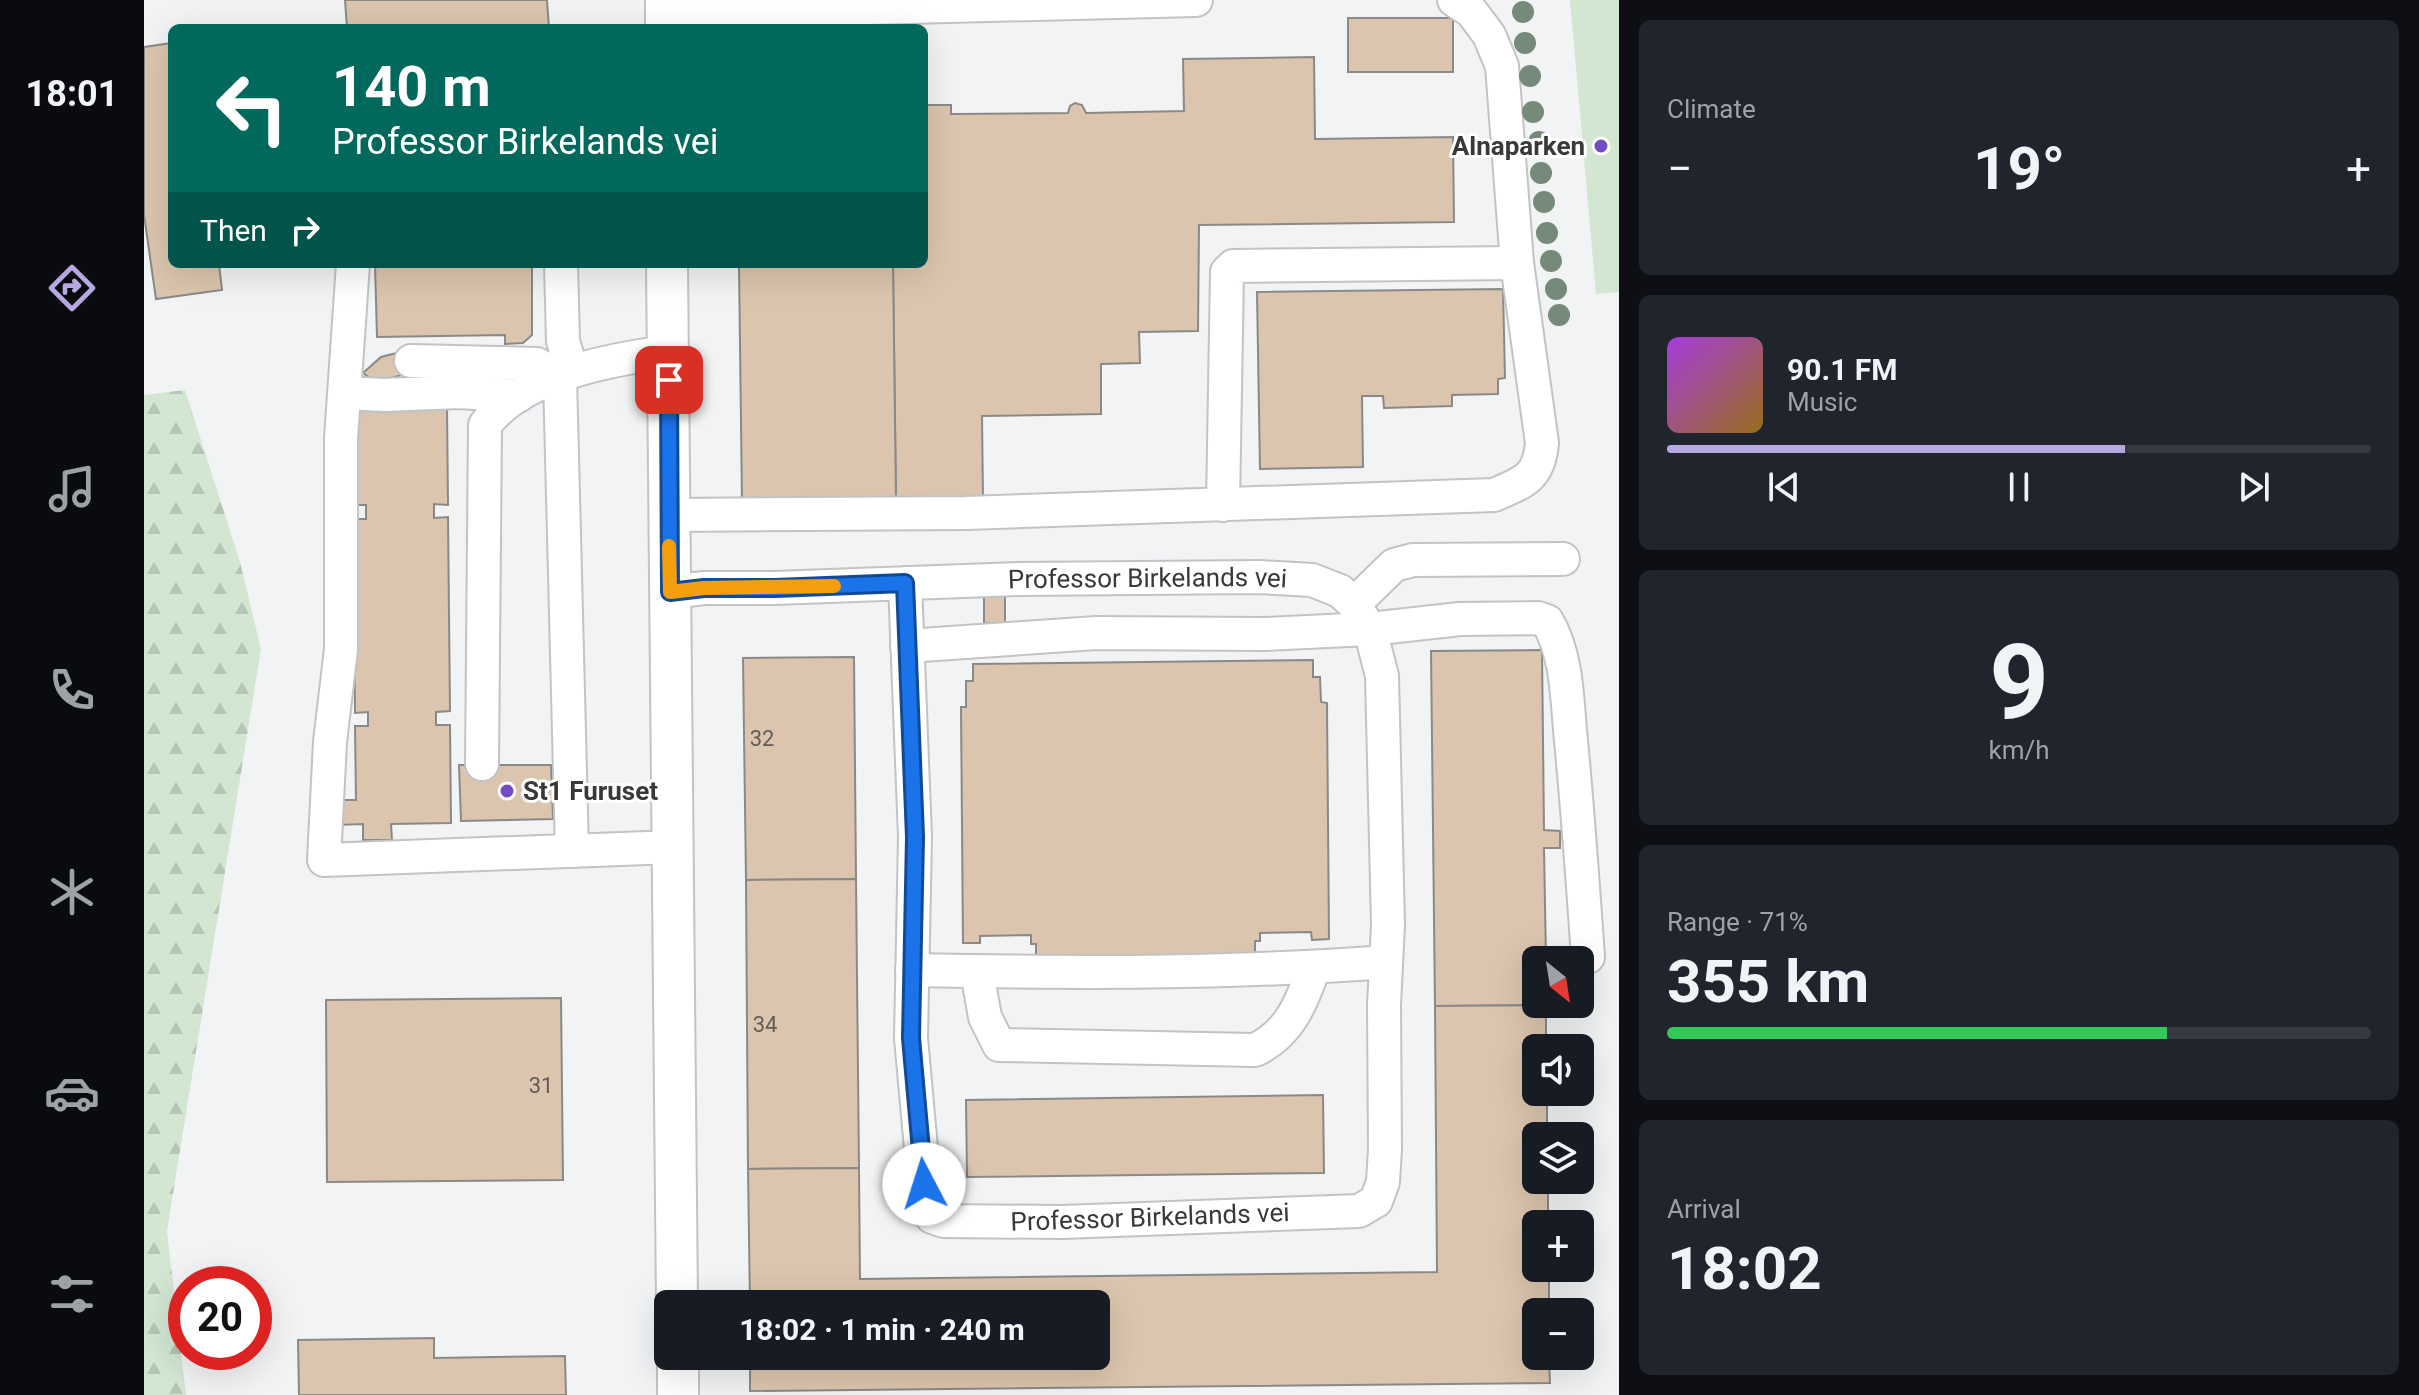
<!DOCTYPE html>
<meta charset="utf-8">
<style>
body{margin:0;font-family:Roboto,sans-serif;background:#20242c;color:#f1f3f6;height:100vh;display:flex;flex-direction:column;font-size:30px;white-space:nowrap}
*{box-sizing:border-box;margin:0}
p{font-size:26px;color:#9ea1a6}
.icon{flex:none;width:44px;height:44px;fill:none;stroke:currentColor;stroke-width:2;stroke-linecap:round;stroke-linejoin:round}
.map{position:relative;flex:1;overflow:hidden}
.drawer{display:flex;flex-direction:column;gap:20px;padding:20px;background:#0d0f14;width:800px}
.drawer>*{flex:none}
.banner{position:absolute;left:24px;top:24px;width:760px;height:244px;border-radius:12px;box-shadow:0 8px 32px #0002;background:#00695c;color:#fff;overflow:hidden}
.needle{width:52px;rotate:150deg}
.buttons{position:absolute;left:1378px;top:946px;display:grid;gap:16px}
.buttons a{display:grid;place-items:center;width:72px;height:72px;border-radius:12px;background:#171b24;box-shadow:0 8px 32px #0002;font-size:40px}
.speed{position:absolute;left:24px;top:1266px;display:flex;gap:16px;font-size:40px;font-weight:700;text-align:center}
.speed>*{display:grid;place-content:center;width:104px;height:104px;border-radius:50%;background:#171b24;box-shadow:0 8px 32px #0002;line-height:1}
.speed .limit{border:12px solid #d22;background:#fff;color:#111}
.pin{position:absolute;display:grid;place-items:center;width:68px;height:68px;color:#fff;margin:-34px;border-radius:16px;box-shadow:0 4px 12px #0006}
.me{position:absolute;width:88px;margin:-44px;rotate:355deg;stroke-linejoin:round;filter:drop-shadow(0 0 6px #0008)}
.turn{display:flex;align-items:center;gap:28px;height:168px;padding:0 32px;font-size:36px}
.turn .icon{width:104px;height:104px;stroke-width:2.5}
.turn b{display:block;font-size:56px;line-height:68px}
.then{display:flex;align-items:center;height:76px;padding:0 32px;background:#0003;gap:16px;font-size:30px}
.big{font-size:60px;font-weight:700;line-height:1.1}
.drawer .widget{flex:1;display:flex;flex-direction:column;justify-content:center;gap:12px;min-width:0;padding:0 28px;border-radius:12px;background:#20242c}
.drawer .dial{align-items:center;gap:0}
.dial b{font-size:104px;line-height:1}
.song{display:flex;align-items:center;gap:24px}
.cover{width:96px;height:96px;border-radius:12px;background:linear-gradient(135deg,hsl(280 70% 55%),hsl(40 70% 35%))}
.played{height:8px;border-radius:4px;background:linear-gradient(90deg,#b8a8e0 65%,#363941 65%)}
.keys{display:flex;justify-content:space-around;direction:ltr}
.heat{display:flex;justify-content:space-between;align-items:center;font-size:44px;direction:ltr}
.charge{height:12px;border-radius:6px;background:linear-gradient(90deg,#34c759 71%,#363941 0)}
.trip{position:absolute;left:510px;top:1290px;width:456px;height:80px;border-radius:12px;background:#171b24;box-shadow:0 8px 32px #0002;font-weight:700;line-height:80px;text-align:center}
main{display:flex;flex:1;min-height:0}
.tabs{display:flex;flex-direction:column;width:144px;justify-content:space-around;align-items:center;background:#090b0e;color:#9ea1a6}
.tabs .icon{width:56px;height:56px}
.tabs .selected{color:#b8a8e0}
.tabs b{font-size:36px;color:#f1f3f6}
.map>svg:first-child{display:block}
.green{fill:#d2e6d2}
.forest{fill:url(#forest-firs)}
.building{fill:#dbc5ae;stroke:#8b8987;stroke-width:2}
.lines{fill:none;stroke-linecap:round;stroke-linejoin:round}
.minor-casing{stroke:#c2c3c5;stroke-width:36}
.major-casing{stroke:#c2c3c5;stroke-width:44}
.minor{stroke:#fff;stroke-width:32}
.major{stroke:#fff;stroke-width:40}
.tree{fill:#768a79}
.route-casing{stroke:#114b97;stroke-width:20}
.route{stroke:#1a73e8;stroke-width:14}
.slow{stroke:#f59e0b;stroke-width:14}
.poi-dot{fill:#734cc5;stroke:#fff;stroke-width:3}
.labels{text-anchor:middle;stroke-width:6;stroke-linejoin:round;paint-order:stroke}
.number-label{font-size:22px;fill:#625c57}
.poi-label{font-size:26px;font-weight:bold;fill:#39393a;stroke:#fff;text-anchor:end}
.street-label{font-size:26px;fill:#39393a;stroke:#fff}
</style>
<main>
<nav class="tabs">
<b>18:01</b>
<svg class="icon selected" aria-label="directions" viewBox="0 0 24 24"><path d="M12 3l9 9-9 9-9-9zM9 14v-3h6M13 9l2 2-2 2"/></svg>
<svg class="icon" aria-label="music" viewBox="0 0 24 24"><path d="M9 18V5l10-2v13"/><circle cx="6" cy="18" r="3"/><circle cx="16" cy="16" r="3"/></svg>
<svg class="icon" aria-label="phone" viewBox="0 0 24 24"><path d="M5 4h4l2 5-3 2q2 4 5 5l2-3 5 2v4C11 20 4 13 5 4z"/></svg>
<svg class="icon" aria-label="climate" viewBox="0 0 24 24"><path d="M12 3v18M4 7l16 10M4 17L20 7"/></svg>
<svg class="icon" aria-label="car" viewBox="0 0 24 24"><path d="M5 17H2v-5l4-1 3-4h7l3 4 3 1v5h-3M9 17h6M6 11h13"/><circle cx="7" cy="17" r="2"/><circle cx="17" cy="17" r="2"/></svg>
<svg class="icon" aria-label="filters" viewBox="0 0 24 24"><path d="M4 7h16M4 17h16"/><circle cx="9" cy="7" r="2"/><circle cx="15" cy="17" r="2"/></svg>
</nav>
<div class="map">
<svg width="1475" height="1395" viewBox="0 0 1475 1395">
<defs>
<pattern id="forest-firs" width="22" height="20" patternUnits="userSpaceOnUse" patternTransform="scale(2)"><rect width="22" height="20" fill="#d2e6d2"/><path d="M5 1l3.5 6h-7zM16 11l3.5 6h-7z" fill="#b5c6b5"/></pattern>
</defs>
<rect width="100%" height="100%" fill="#f2f3f5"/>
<polygon class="green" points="1426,0 1475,0 1475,292 1452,294"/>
<polygon class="forest" points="41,390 96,562 117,649 23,1231 42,1395 0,1395 0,395"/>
<g class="building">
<polygon points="201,0 403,0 405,28 203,28"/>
<rect x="1204" y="18" width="105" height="54"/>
<polygon points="28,43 28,264 75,264 78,290 12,299 0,215 0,47"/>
<polygon points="1170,57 1171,139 1309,137 1310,222 1055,225 1054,331 995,332 996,363 957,364 957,414 838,416 839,500 752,501 749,264 780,264 780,105 807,105 807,114 924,113 926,106 931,103 938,105 942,113 1040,111 1039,59"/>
<polygon points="231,264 388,264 388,335 379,343 361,344 361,335 233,337"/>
<polygon points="595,264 749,264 752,501 598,502"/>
<polygon points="1359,289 1361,378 1354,379 1354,394 1308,395 1308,406 1240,408 1239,396 1218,396 1219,467 1116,469 1113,292"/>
<polygon points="264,350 261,374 248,378 237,386 219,373 237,357"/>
<polygon points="303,405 304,505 290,504 290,518 304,517 306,711 292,712 292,725 306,725 307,823 247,824 248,840 219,840 219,824 193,825 193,800 212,800 211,726 224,726 224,712 211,713 209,519 222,519 222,505 209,505 208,407"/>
<polygon points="840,588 861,594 861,623 840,623"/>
<polygon points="1398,650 1400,830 1416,831 1416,848 1400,848 1402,960 1392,960 1392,1004 1402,1005 1291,1006 1287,651"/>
<polygon points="710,657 712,879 602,880 599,658"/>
<polygon points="1169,660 1169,677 1176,677 1177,702 1183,703 1185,939 1168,940 1167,932 1116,933 1116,941 1111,941 1111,954 906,963 892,956 892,944 887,944 887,935 836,936 836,943 819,943 817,707 822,707 822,681 829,681 829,664"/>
<polygon points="315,765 407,765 409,819 317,821"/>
<polygon points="712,879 715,1168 604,1169 602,880"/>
<polygon points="417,998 419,1180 183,1182 182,1000"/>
<polygon points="1402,1005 1402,1048 1392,1048 1392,1092 1403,1092 1403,1136 1392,1136 1392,1180 1404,1180 1404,1224 1392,1224 1392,1268 1405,1268 1405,1312 1392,1312 1392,1356 1405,1356 1406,1383 606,1391 606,1356 952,1356 952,1304 606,1304 604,1169 715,1168 716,1279 1293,1272 1291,1006"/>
<polygon points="1179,1095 1180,1173 823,1177 822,1100"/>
<polygon points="290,1338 290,1358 421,1356 422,1395 155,1395 154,1340"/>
</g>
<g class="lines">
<defs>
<g id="minor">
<polyline points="522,13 1052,0"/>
<polyline points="209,264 197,438 197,649 186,742 180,860 530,847"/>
<polyline points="417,264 419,341 428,371"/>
<polyline points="267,361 393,364 416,377 428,851"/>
<polyline points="202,393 240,395 315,392 374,396"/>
<polyline points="1079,505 1083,272 1089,266 1373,263"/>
<path d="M 525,515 L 822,513 L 1350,495 C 1380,482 1395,478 1398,443 L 1373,263 L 1358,66 L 1345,35 L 1327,11 L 1310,0"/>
<path id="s1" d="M 526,592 L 560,588 L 631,588 L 876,579 L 1115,577 L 1168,580 L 1196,591 L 1210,604 L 1226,629 L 1238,676 L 1244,925 L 1240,1005 L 1241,1149 L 1239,1182 L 1232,1201 L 1215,1211 L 918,1222 L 800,1221 L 788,1217 L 782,1203 L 767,1038 L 771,837 L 761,583"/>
<polyline points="1210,604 1250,565 1269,560 1419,559"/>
<path d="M 763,646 L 952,633 L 1121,634 L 1226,629 L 1316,619 L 1394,618 L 1403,621 C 1424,656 1423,702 1427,741 C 1434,813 1439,885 1444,957"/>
<path d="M 338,764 L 341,425 C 377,376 467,359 524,352"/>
<path d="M 768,970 C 927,973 1084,974 1242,962"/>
<path d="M 833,972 L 841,1017 L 855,1045 L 1111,1050 C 1146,1034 1158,1001 1170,968"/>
</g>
<g id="major">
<polyline points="522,28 522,0"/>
<polyline points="523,264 533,1304"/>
<polyline points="534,1356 534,1395"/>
</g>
</defs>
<use href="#minor" class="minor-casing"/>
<use href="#major" class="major-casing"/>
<use href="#minor" class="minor"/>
<use href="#major" class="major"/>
</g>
<g class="tree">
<circle cx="1379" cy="12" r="11"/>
<circle cx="1381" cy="43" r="11"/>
<circle cx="1386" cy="76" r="11"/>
<circle cx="1389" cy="112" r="11"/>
<circle cx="1395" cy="142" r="11"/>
<circle cx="1397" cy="173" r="11"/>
<circle cx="1400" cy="202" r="11"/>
<circle cx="1403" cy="233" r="11"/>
<circle cx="1407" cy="261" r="11"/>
<circle cx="1412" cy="289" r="11"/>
<circle cx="1415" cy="315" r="11"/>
</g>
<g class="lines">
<defs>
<polyline id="route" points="525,380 526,592 560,588 631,588 761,583 771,837 767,1038 780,1184"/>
</defs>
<use href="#route" class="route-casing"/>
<use href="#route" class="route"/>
<polyline class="slow" points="525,546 526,592 560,588 690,586"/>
</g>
<g class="poi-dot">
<circle cx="1457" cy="146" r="8"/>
<circle cx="363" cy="791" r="8"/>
</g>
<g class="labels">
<g class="number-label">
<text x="618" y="746">32</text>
<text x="621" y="1032">34</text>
<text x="397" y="1093">31</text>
</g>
<g class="poi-label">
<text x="1441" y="155">Alnaparken</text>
<text x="379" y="800" text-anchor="start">St1 Furuset</text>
</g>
<g class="street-label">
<text dy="9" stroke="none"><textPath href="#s1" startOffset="478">Professor Birkelands vei</textPath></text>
<text transform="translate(1006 1217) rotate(-2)" y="9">Professor Birkelands vei</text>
</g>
</g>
</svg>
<div class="buttons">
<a><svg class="needle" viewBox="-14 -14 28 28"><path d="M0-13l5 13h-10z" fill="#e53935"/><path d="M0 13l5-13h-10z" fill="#9ea1a6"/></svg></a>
<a><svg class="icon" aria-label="sound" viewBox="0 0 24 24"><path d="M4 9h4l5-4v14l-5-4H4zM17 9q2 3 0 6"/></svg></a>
<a><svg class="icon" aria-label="layers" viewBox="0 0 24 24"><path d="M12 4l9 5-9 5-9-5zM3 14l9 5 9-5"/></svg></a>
<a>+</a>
<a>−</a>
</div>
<div class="speed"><div class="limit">20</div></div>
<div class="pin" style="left:525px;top:380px;background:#d93025"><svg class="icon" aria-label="arrive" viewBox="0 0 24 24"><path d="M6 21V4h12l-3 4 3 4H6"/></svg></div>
<svg class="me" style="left:780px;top:1184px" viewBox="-20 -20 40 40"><circle r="19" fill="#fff"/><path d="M0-13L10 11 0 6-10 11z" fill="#1a73e8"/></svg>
<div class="trip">18:02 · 1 min · 240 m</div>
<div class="banner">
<div class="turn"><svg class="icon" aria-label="left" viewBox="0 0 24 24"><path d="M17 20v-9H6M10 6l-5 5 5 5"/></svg><div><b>140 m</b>Professor Birkelands vei</div></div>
<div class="then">Then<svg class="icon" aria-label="right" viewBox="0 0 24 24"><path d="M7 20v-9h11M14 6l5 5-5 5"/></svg></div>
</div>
</div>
<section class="drawer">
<div class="widget"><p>Climate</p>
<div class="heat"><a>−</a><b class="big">19°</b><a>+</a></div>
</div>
<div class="widget">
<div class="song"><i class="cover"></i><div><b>90.1 FM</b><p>Music</p></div></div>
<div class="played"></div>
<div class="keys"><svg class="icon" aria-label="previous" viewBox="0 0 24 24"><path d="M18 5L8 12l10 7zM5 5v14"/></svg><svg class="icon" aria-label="pause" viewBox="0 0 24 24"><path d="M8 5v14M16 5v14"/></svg><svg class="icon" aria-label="next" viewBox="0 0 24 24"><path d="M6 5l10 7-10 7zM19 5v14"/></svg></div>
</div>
<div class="widget dial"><b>9</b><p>km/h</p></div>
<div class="widget"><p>Range · 71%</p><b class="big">355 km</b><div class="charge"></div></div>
<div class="widget"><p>Arrival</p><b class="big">18:02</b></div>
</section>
</main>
